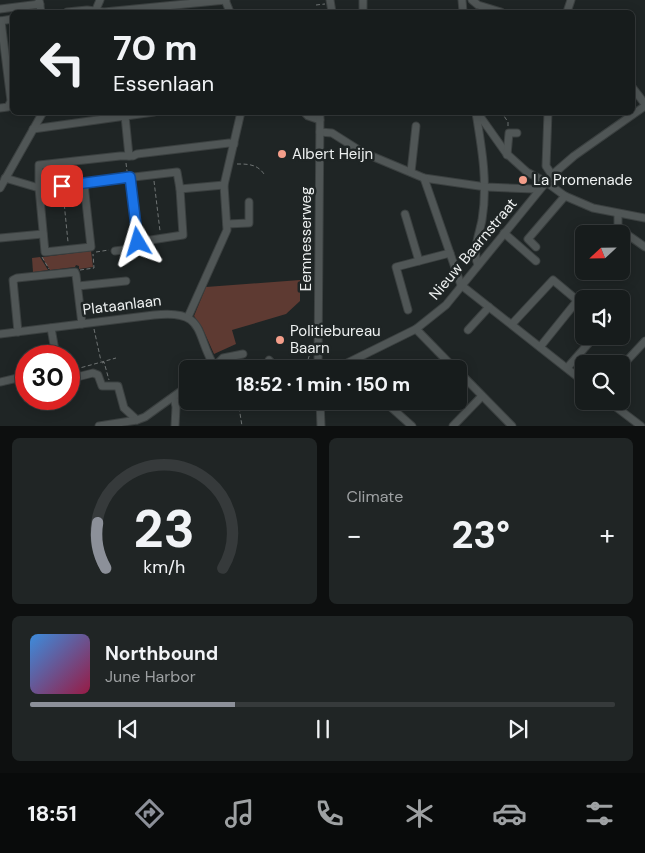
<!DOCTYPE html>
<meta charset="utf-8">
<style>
body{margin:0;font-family:"DM Sans",sans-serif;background:#202525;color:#f1f3f6;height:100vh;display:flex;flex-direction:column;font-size:19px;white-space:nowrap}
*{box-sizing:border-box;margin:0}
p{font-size:16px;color:#9ea1a3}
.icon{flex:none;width:28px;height:28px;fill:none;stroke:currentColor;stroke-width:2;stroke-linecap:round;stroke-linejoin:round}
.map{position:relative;height:426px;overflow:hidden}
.panel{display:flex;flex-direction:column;gap:12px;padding:12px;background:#0d0f0f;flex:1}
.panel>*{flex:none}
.hud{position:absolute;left:10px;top:10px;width:625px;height:105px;border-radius:8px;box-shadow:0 2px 12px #0003,0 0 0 1px #363a3b;background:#171c1c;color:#f1f3f6;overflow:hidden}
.needle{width:32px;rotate:248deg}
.fabs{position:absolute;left:575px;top:225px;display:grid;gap:10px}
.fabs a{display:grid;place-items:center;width:55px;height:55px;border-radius:8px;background:#171c1c;box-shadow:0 2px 12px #0003,0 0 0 1px #363a3b;font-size:25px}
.speed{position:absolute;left:15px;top:345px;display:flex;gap:10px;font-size:25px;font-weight:700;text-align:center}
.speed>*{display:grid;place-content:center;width:65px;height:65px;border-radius:50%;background:#171c1c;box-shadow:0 2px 12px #0003,0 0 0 1px #363a3b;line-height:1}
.speed .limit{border:8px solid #d22;background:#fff;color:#111}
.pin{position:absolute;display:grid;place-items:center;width:42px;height:42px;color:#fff;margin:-21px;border-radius:10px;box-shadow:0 2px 8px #0006}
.me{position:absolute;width:55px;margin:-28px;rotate:353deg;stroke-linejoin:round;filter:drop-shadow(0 0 4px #0008)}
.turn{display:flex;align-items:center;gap:18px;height:105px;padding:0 20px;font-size:22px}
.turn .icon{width:65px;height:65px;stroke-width:2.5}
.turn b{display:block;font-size:35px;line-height:42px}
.big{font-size:38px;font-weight:700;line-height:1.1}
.panel .widget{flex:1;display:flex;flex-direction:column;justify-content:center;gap:8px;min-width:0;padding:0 18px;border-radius:8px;background:#202525}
.panel .dial{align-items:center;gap:0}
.dial svg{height:130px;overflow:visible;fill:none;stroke:#363a3b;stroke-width:7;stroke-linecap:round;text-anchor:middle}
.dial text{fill:#f1f3f6;stroke:none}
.song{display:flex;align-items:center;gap:15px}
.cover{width:60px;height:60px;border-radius:8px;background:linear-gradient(135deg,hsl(210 70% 55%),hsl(340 70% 35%))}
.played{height:5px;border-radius:2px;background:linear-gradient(90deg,#8c9099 35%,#363a3b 35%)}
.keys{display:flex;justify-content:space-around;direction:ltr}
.heat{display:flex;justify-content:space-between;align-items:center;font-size:28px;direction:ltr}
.panel .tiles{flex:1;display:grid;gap:12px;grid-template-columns:1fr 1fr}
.widget:last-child{grid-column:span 2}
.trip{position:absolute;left:179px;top:360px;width:288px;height:50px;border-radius:8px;background:#171c1c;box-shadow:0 2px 12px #0003,0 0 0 1px #363a3b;font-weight:700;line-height:50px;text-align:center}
.tab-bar{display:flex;height:80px;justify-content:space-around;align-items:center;background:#090b0b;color:#9ea1a3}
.tab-bar .icon{width:35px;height:35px}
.tab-bar .current{color:#8c9099}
.tab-bar b{font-size:22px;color:#f1f3f6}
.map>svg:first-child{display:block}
.green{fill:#5e3a32}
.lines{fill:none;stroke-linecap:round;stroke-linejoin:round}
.minor-casing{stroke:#3b4040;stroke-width:9}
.path{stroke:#6f7474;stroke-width:1;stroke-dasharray:4 2.5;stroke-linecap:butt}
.minor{stroke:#505656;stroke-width:7}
.route-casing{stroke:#114b97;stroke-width:12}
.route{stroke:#1a73e8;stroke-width:9}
.poi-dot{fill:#f49e8a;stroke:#1f2525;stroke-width:2}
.labels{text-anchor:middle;stroke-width:5;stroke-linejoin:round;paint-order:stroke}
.poi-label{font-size:15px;fill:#edf0f0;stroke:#1f2525;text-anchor:start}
.street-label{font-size:15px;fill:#edf0f0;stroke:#1f2525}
</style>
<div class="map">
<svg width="645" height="426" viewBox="0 0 645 426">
<rect width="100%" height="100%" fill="#1f2525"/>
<g class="green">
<polygon points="91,251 93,267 79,269 79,266 76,265 75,267 50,270 43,259 43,257"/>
<polygon points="40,257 48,270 33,272 32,258"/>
<polygon points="300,280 300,301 286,314 232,330 236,344 214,354 202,327 194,316 206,287"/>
</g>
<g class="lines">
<defs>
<g id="minor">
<polyline points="39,0 41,12"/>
<polyline points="225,0 230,12"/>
<polyline points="330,0 332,12"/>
<polyline points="462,0 463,12"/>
<polyline points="472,0 478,5 501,12"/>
<polyline points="0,9 40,4"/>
<polyline points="67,12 87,10 104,12 226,0"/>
<polyline points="95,12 100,0"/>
<polyline points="363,12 363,0"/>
<polyline points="567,12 571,0"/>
<polyline points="0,21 12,19"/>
<polyline points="632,87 645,104"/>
<polyline points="0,108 8,107 11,101 1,21"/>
<polyline points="304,112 308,116 320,120"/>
<polyline points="477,112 506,153 527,172 546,182 565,196 593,208 645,218"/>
<polyline points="548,112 546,166 552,175"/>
<path d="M 476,113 C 482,149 488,184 482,220 C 479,235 472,251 478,265"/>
<polyline points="125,116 129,156"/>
<polyline points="33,129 154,112"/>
<polyline points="320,132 332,133 362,152 424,178 486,187 534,189 543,184"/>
<polyline points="507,155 509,133 517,133"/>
<polyline points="411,172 416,126"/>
<polyline points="130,177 138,242 183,235 180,189"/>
<polyline points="5,178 39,188 177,172 180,189 224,185"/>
<polyline points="424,178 461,285 584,382"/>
<polyline points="84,184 91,247 45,252 39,188 39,165 120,156 133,156 137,154 229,143 234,144"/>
<polyline points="0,188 43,112"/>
<polyline points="405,214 419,261"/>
<polyline points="618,214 618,228 645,247"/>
<polyline points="227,224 249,223 249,202"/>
<polyline points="504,233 536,261"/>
<polyline points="0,238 43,234"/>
<polyline points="536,247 528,239 565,196"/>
<polyline points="115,251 138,248 138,242"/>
<polyline points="78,286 126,281"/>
<polyline points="408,310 396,267 450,253"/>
<polyline points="188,317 227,230 224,185 241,112"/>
<polyline points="512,324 553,280 584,306"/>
<polyline points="51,328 56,356"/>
<polyline points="416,329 455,369"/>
<polyline points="468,330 489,307"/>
<polyline points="18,332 13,280 17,278 75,272 76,275 82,324"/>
<path d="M 0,334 L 154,315 C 208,309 194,335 216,369"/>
<polyline points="540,347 577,301"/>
<polyline points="269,360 277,369"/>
<polyline points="318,364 320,112"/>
<polyline points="621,367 645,341"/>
<polyline points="567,368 595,336"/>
<polyline points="212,369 223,358 243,354"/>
<polyline points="312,369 315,365 320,364 327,369"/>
<polyline points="335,369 416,329 446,305 552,175 574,156 645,106"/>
<polyline points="458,371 512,426"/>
<polyline points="69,379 93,373 98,375 102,386 118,386 124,408 137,420"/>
<polyline points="0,382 26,376"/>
<polyline points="174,397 176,407 175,426"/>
<polyline points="320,401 321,426"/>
<polyline points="386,401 385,402 412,426"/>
<polyline points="608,401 641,426"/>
<polyline points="392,408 406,401"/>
<polyline points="99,426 137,420 145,417 188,386"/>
<polyline points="453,426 482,396"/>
</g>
</defs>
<use href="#minor" class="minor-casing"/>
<g class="path">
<polyline points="316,5 325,4"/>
<polyline points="487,115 502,113 508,122 508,127"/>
<polyline points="126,163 127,171"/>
<path d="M 237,164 C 248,164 257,164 264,174"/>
<polyline points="154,181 160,231"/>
<polyline points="63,192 68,242"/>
<polyline points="96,252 109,250"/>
<polyline points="42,257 49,269"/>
<polyline points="80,270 94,268 93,254"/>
<polyline points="94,329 101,361"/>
<polyline points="102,363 104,362 109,380"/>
<polyline points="306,366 311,350"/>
<polyline points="69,371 116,358"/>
<polyline points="238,401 242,426"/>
</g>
<use href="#minor" class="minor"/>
</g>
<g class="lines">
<defs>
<polyline id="route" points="62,186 130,177 138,242"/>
</defs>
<use href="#route" class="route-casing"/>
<use href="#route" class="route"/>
</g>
<g class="poi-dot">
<circle cx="282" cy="154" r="5"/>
<circle cx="523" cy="180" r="5"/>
<circle cx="280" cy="340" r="5"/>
</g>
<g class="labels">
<g class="poi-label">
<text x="292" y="159">Albert Heijn</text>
<text x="533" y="185">La Promenade</text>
<text x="290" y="336">Politiebureau<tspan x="290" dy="17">Baarn</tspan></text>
</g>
<g class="street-label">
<text transform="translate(306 239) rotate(-90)" y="5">Eemnesserweg</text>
<text transform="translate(473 249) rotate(-50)" y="5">Nieuw Baarnstraat</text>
<text transform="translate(122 305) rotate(-7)" y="5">Plataanlaan</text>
</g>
</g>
</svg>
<div class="fabs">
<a><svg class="needle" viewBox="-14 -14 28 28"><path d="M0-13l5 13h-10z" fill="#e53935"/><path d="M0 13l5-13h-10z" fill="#9ea1a3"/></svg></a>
<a><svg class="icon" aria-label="sound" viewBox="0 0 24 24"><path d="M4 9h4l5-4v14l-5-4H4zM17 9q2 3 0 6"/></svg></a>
<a><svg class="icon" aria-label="search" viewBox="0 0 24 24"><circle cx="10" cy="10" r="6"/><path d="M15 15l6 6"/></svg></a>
</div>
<div class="speed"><div class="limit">30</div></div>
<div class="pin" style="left:62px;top:186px;background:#d93025"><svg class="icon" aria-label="arrive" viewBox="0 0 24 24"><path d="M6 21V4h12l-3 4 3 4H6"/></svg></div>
<svg class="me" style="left:138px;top:242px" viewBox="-20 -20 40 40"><path d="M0-17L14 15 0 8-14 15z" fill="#1a73e8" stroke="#fff" stroke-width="4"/></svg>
<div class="trip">18:52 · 1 min · 150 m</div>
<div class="hud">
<div class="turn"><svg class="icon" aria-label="left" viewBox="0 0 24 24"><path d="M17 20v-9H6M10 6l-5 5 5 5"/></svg><div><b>70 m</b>Essenlaan</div></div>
</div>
</div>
<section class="panel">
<div class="tiles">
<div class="widget dial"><svg viewBox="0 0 100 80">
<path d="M14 69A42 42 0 1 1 86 69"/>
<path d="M14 69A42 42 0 0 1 9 41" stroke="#8c9099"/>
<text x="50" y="56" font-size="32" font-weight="700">23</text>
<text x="50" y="72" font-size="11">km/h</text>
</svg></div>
<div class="widget"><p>Climate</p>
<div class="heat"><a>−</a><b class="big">23°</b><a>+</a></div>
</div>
<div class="widget">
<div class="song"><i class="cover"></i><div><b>Northbound</b><p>June Harbor</p></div></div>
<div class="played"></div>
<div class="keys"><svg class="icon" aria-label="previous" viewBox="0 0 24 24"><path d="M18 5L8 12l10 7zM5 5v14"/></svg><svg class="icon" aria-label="pause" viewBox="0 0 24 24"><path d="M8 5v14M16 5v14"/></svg><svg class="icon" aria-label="next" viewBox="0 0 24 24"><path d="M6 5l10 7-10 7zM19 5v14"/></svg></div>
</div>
</div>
</section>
<nav class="tab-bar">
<b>18:51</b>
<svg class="icon current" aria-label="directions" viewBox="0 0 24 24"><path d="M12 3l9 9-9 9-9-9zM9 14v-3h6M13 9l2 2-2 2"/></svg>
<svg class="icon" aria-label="music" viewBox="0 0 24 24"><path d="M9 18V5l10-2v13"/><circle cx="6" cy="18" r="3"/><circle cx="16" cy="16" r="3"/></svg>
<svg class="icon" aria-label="phone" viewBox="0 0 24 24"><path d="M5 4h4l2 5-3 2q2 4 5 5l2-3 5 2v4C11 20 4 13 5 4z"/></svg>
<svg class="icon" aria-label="climate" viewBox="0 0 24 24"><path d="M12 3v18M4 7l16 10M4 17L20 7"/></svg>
<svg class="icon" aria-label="car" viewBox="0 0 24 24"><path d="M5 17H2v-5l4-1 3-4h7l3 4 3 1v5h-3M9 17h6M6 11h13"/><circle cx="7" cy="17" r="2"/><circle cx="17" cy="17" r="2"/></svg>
<svg class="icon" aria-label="filters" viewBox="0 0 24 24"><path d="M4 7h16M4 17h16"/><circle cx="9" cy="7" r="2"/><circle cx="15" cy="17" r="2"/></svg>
</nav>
